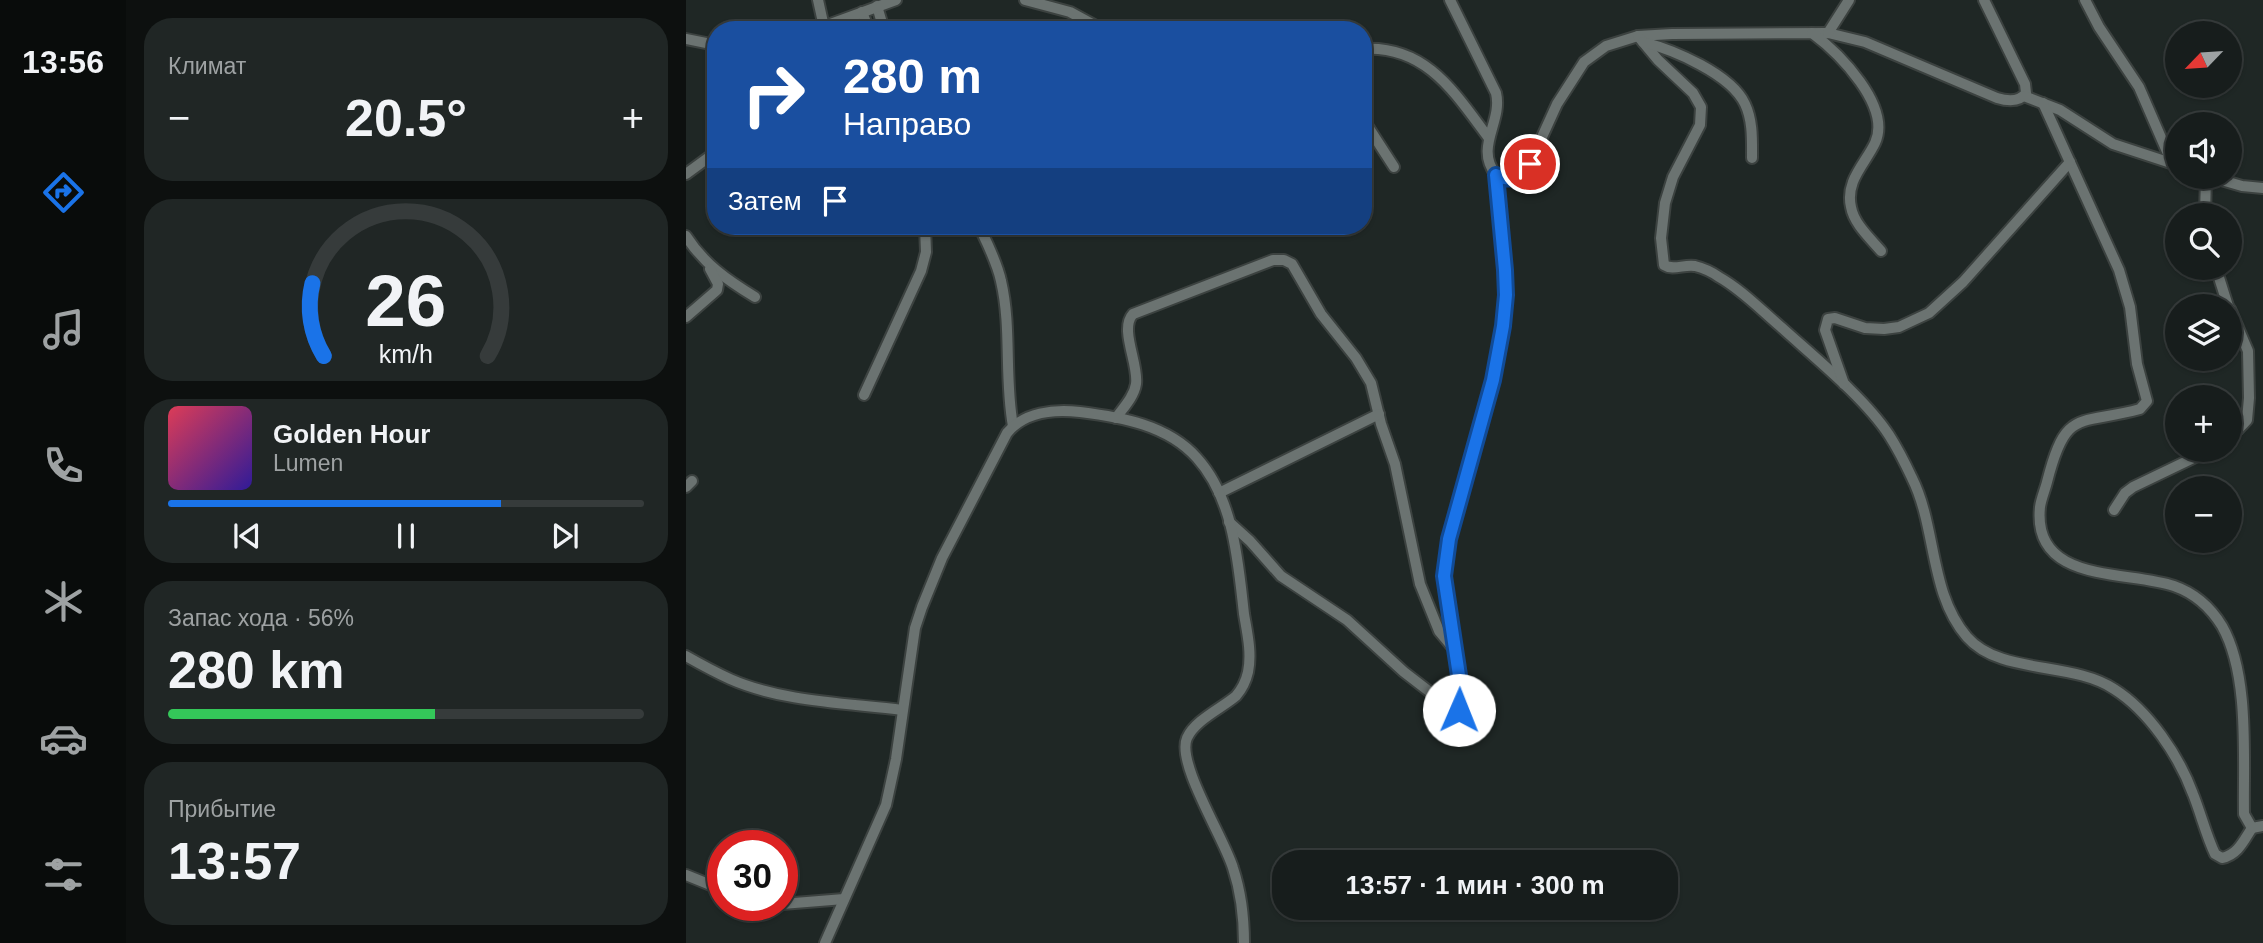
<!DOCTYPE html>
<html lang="ru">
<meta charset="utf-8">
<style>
body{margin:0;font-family:Helvetica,sans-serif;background:#202625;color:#f1f3f6;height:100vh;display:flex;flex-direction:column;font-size:26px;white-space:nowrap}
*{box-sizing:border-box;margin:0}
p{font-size:23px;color:#9ea2a3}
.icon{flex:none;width:38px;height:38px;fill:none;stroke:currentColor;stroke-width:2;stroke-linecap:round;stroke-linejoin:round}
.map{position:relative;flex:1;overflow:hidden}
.side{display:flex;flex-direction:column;gap:18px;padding:18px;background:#0d100f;width:560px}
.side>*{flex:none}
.top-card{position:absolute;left:21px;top:21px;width:665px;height:214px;border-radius:28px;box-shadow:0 2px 5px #0004,0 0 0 2px #363b3b;background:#1a4fa0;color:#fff;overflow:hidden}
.needle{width:46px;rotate:245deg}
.controls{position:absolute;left:1479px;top:21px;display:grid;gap:14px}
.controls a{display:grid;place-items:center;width:77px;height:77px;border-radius:50%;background:#171d1c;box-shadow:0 2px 5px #0004,0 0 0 2px #363b3b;font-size:35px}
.speed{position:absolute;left:21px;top:830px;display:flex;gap:14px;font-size:35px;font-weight:700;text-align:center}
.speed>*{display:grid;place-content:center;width:91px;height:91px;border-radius:50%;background:#171d1c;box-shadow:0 2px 5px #0004,0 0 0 2px #363b3b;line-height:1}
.speed .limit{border:10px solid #d22;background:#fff;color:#111}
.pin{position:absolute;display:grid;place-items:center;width:60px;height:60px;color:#fff;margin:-30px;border:4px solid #fff;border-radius:50%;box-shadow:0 2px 7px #0007}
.me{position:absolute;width:77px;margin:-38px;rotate:1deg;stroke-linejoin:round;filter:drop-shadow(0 0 5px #0008)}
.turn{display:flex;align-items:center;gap:24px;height:147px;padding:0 21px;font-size:32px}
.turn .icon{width:91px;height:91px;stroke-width:2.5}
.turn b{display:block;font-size:49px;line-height:60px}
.then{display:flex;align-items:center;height:66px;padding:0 21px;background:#0003;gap:14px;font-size:26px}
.big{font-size:52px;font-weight:700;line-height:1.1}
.side .tile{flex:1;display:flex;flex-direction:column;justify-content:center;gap:10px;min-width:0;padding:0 24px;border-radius:28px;background:#202625}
.side .dial{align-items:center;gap:0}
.dial svg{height:182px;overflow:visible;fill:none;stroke:#363b3b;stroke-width:7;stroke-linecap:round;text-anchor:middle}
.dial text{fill:#f1f3f6;stroke:none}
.song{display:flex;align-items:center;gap:21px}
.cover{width:84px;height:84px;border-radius:10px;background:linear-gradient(135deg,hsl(350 70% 55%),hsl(250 70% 35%))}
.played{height:7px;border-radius:4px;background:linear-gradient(90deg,#1a73e8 70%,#363b3b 70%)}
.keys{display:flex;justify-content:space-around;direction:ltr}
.heat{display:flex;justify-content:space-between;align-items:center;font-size:38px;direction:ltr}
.charge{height:10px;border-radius:5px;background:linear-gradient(90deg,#34c759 56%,#363b3b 0)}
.trip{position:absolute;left:586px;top:850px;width:406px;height:70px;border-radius:28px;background:#171d1c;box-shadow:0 2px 5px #0004,0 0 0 2px #363b3b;font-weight:700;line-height:70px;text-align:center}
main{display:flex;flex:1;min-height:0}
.tabs{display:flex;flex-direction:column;width:126px;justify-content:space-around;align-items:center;background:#090c0b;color:#9ea2a3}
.tabs .icon{width:49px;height:49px}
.tabs .on{color:#1a73e8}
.tabs b{font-size:32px;color:#f1f3f6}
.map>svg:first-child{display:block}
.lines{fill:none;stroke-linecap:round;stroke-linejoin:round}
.minor-casing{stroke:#3c4240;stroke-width:14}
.minor{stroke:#6b7371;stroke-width:10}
.route-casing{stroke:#114b97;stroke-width:18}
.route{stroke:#1a73e8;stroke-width:12}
</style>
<main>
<nav class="tabs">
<b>13:56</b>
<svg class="icon on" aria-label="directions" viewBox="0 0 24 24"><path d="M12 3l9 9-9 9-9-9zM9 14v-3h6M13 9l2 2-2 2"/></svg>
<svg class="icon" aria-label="music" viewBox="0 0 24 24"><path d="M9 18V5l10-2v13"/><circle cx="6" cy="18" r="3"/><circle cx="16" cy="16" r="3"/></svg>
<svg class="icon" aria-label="phone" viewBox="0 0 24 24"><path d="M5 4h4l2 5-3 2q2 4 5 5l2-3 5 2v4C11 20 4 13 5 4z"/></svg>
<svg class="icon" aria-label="climate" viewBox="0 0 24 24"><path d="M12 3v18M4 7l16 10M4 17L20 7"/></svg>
<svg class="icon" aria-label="car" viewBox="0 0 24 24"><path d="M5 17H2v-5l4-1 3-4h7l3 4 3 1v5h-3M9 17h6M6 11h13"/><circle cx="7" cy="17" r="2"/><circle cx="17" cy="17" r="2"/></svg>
<svg class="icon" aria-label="filters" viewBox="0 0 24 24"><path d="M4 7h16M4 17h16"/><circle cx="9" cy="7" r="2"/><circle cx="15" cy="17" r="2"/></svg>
</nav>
<section class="side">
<div class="tile"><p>Климат</p>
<div class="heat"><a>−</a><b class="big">20.5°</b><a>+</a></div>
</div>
<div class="tile dial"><svg viewBox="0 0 100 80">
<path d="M14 69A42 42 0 1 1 86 69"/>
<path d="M14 69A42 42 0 0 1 9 37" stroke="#1a73e8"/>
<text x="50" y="56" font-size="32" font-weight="700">26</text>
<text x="50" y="72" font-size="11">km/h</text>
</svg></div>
<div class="tile">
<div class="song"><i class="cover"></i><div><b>Golden Hour</b><p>Lumen</p></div></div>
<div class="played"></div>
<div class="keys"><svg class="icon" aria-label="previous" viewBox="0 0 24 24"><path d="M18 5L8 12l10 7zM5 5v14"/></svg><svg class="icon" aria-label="pause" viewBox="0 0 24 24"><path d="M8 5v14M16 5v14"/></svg><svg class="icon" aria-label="next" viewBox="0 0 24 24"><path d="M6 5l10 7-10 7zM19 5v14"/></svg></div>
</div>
<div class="tile"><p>Запас хода · 56%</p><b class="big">280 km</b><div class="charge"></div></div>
<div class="tile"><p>Прибытие</p><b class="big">13:57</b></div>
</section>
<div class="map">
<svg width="1577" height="943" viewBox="0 0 1577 943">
<rect width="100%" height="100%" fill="#1f2725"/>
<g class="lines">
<defs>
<g id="minor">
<polyline points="132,0 138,27"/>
<polyline points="339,0 384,12 417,30"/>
<path d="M 764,0 L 810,93 C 817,122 788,147 810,175 C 821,181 832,180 841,170 L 871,104 L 898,62 L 920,46 L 952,36 L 986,34 L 1142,33 L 1179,42 L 1311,98 C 1321,101 1333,103 1340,93 L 1339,84 L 1298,0"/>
<polyline points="1399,0 1413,27 1453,87 1486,163"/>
<polyline points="191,6 198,30"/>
<polyline points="176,12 183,30"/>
<polyline points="128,30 210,0"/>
<path d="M 1126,33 C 1153,53 1206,106 1189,143 C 1179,164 1159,181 1165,207 C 1168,224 1184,238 1195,251"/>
<polyline points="1142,33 1163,0"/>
<path d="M 952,36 L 972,60 L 1007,93 L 1015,107 L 1014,125 L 987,177 L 979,203 L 975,238 L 978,265 C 987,271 998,264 1009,266 C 1017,268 1026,272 1033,277 C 1056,290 1075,310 1095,327 C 1128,357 1179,398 1203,435 C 1212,449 1219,463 1226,478 C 1251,528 1243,593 1281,637 C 1314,675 1386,661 1428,689 C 1463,711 1493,756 1507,794 C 1515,814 1520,835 1529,854 L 1536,858 C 1552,855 1558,840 1566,828"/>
<polyline points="0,39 30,45"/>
<path d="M 957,42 C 988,50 1045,74 1059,104 C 1067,121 1066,140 1066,158"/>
<path d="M 677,49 C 740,45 769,93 802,137"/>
<polyline points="1338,96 1374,110 1427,144 1491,165"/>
<path d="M 1357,103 L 1433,270 L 1444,307 L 1451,364 L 1461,401 L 1454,409 C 1392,426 1380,407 1361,482 C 1359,490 1355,499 1354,507 C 1346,584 1441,570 1488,586 C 1508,593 1525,608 1536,626 C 1564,675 1557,759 1558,814 L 1566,828 L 1577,826"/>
<polyline points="677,119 708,167"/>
<polyline points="0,174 30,152"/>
<polyline points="1525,177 1556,186 1577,188"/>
<polyline points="1519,215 1520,177"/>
<path d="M 293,226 C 301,243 311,262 315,281 C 326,328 318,378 327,426"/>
<path d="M 0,236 C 18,264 41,280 69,297"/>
<polyline points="1530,268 1542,306"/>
<polyline points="1544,309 1562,351 1563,398 1561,420 1544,438"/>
<polyline points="0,317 31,290 32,284 24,269"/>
<polyline points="1158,384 1139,330 1142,319 1149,318 1179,328 1198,329 1213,327 1243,313 1277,282 1384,162"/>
<polyline points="178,395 235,271 240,252 239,226"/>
<path d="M 430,418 C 437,408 448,397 450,384 C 453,364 433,329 447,314 L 587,260 L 598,260 L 606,264 L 635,314 L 670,358 L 685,383 L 695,424 L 709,464 L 734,584 L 753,631 L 768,649"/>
<polyline points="0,487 6,481"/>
<polyline points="533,493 693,414"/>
<polyline points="1428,510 1439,493 1447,487 1524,450"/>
<polyline points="543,522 564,541 595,576 661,620 718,672 766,709 771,711 776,708 777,702 758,576 763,539 807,380 817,326 820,295 819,270 810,175"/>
<path d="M 0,656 C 14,664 29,672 44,679 C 96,702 160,703 216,710"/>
<polyline points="0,875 37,890"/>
<polyline points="96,904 158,899"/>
<path d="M 139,943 L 200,805 L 210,759 L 229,628 L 236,607 L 256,558 L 321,433 C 338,412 368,409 394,412 C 435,417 482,425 511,458 C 548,499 552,562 558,614 C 561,632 566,653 562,672 C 560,681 556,689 550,696 C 536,708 509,720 501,738 C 490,763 538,838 547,868 C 555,892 558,918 558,943"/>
</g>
</defs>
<use href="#minor" class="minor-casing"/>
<use href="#minor" class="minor"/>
</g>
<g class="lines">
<defs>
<path id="route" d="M 773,710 L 777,702 L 758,576 L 763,539 L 807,380 L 817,326 L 820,295 L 819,270 L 810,175 C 824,182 836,179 844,164"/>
</defs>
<use href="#route" class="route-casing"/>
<use href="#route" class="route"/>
</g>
</svg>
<div class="controls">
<a><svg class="needle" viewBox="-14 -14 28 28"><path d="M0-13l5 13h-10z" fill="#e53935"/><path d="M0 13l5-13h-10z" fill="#9ea2a3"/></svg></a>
<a><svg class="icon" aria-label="sound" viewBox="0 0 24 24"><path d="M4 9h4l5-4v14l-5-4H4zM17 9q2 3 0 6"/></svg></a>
<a><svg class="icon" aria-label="search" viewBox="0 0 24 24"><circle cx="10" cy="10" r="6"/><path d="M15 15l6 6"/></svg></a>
<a><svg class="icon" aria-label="layers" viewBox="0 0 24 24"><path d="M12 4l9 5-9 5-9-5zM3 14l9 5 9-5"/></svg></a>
<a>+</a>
<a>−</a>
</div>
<div class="speed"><div class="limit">30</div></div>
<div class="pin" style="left:844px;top:164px;background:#d93025"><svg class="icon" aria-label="arrive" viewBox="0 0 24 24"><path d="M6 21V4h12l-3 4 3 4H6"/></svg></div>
<svg class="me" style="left:773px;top:710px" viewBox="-20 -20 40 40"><circle r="19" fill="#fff"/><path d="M0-13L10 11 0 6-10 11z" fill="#1a73e8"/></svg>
<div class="trip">13:57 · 1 мин · 300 m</div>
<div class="top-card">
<div class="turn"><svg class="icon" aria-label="right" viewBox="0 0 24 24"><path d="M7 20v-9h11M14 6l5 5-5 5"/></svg><div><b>280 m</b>Направо</div></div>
<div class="then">Затем<svg class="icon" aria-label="arrive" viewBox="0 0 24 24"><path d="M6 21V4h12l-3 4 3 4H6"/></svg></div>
</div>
</div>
</main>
